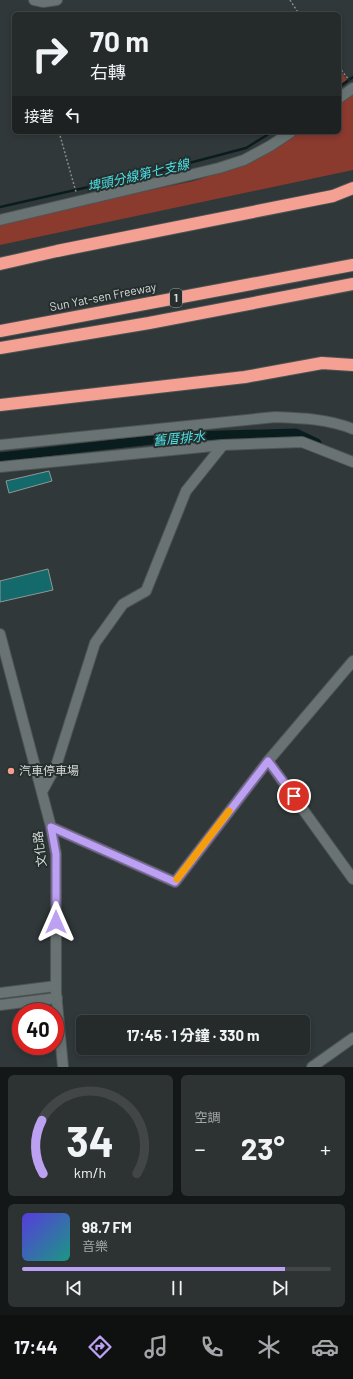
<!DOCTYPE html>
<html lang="zh-TW">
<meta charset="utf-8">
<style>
body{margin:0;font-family:Barlow,"Noto Sans TC",sans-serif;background:#2d3233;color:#f1f3f6;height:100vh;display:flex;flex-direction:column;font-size:15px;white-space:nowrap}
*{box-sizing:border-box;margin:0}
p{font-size:13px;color:#a3a7a9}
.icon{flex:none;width:22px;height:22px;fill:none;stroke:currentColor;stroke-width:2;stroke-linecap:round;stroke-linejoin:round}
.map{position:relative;height:1067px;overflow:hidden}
.drawer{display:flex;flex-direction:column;gap:8px;padding:8px;background:#141718;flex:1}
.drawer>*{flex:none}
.hud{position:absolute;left:12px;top:12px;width:329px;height:122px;border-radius:6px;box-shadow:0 2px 6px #0003,0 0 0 1px #424647;background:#252a2b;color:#f1f3f6;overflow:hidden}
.speed{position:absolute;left:12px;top:1003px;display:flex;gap:8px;font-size:20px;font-weight:700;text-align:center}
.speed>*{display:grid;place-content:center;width:52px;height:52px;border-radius:50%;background:#252a2b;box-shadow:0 2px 6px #0003,0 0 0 1px #424647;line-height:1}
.speed .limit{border:6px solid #d22;background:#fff;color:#111}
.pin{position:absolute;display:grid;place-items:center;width:34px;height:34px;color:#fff;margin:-17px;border:2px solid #fff;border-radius:50%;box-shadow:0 1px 4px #0007}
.me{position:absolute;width:44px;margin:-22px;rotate:0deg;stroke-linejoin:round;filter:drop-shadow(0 0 3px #0008)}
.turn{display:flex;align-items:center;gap:14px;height:84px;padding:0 12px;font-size:18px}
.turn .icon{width:52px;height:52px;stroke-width:2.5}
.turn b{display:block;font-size:28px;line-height:34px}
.then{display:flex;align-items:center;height:38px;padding:0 12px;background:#0003;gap:8px;font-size:15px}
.big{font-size:30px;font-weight:700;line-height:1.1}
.drawer .tile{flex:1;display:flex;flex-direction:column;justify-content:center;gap:6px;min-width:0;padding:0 14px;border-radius:6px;background:#2d3233}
.drawer .dial{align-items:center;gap:0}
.dial svg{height:104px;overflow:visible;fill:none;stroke:#424647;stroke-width:7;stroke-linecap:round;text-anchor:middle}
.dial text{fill:#f1f3f6;stroke:none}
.song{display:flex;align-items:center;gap:12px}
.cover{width:48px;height:48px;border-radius:6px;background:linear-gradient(135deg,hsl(250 70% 55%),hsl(170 70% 35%))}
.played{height:4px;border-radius:2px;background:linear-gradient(90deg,#bca0f2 85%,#424647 85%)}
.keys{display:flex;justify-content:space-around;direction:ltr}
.heat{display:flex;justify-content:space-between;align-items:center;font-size:22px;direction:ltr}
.drawer .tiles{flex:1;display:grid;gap:8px;grid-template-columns:1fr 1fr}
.tile:last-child{grid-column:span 2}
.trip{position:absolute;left:76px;top:1015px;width:234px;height:40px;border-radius:6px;background:#252a2b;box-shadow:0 2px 6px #0003,0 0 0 1px #424647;font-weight:700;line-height:40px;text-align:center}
.tab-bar{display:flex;height:64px;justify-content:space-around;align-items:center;background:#0f1111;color:#a3a7a9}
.tab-bar .icon{width:28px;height:28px}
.tab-bar .current{color:#bca0f2}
.tab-bar b{font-size:18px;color:#f1f3f6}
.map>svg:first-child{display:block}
.green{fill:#8b3a2e}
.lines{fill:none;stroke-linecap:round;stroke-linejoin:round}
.stream{stroke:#0a1d1e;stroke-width:2.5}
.canal{stroke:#0a1d1e;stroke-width:9}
.building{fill:#14696b;stroke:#8e9797}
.minor-casing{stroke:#4d5454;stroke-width:12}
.highway-casing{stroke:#4d5454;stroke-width:14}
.path{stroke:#868c8c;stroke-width:1.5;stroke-dasharray:2 2;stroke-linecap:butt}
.minor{stroke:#6a7373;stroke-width:10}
.highway{stroke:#f4a092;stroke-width:12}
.route-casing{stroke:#7a689d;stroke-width:10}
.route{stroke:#bca0f2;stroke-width:7}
.slow{stroke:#f59e0b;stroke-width:7}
.poi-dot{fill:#f59d8e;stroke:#272e2e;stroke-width:1.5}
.labels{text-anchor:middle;stroke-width:4;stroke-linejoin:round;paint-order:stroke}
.shield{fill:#272e2e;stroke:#a2a6a6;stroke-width:1}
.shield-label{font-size:11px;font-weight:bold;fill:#d6dada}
.street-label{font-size:12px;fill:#d6dada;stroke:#272e2e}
.poi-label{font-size:12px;fill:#d6dada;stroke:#272e2e;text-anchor:start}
.water-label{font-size:13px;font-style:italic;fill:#4ae1e5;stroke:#272e2e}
</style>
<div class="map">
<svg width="353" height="1067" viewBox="0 0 353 1067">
<rect width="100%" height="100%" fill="#313839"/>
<g class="green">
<polygon points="339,69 347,80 339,86"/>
<polygon points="353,94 353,170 0,245 0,223 64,208 194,181 234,168 272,151 301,132 339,132 339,104"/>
</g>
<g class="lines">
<g class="stream">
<polyline points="339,87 353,77"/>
<polyline points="0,207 159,171 246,148 272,132"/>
</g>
<polyline class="canal" points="0,457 187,436 296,433 317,443"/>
</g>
<g class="building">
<polygon points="49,471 52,481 9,493 6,481"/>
<polygon points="48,569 53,590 0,602 0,581"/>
</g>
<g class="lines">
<defs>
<g id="minor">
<polyline points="34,0 43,2 57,0"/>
<polyline points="339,98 353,88"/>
<polyline points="0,220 219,168 244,160 270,146 291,132"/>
<path d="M 0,445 L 275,417 C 302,418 328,419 353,429"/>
<polyline points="0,467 223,445 302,442 353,462"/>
<polyline points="0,634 51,827 56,854 56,992 63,1067"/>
<polyline points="268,761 353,879"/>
<polyline points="42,792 56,766 95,643 123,604 146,591 186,491 223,445"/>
<polyline points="51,827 175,882 268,761 353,661"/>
<polyline points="0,993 56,986"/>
<polyline points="0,1005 57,998"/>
<polyline points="312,1067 353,1038"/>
</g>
<g id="highway">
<polyline points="0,264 57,251 333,196 353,188"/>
<polyline points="0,331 353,265"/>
<polyline points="0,348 149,323 353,284"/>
<polyline points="0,405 245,377 322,363 353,365"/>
</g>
</defs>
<use href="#minor" class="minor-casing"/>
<use href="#highway" class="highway-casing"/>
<g class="path">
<polyline points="290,0 299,14"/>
<polyline points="339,67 349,80"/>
<polyline points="59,132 76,192"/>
</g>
<use href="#minor" class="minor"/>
<use href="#highway" class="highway"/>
</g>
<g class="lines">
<defs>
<polyline id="route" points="56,922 56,854 51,827 175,882 268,761 294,796"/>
</defs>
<use href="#route" class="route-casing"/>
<use href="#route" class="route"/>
<polyline class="slow" points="177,879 229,811"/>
</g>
<circle class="poi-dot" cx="11" cy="771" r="4"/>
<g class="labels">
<rect class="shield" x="170" y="289" width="12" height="18" rx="3"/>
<g class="shield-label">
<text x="176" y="302">1</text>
</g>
<g class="street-label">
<text transform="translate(103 297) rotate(-11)" y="4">Sun Yat-sen Freeway</text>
<text transform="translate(40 849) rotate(-97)" y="4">文化路</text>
</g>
<g class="poi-label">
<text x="19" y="775">汽車停車場</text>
</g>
<g class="water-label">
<text transform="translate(138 175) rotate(-13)" y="5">埤頭分線第七支線</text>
<text transform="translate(179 438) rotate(-5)" y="5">舊厝排水</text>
</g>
</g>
</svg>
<div class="speed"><div class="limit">40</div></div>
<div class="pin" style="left:294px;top:796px;background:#d93025"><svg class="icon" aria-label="arrive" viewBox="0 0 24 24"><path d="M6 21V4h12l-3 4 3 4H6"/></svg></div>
<svg class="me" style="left:56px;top:922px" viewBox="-20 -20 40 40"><path d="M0-17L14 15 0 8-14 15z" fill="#bca0f2" stroke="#fff" stroke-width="4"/></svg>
<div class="trip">17:45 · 1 分鐘 · 330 m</div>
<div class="hud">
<div class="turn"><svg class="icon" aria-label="right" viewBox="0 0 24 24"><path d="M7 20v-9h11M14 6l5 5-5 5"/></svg><div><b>70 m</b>右轉</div></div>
<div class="then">接著<svg class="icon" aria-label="left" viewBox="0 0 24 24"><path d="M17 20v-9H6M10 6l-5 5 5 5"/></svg></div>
</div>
</div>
<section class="drawer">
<div class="tiles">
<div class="tile dial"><svg viewBox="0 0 100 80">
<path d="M14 69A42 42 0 1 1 86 69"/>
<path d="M14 69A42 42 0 0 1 13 28" stroke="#bca0f2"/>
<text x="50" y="56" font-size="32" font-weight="700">34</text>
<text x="50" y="72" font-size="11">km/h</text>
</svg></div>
<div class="tile"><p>空調</p>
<div class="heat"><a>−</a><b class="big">23°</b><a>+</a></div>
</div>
<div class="tile">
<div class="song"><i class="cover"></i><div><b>98.7 FM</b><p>音樂</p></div></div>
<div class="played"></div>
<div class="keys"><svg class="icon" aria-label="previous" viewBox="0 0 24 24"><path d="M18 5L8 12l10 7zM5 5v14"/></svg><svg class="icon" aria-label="pause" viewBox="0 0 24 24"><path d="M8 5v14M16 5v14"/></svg><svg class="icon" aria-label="next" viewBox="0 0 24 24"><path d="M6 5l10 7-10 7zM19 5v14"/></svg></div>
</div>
</div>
</section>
<nav class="tab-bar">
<b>17:44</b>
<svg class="icon current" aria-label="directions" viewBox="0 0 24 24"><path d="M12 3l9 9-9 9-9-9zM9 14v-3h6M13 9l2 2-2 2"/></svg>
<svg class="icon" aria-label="music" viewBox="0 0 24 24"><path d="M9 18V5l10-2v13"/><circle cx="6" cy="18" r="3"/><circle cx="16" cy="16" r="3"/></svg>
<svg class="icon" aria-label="phone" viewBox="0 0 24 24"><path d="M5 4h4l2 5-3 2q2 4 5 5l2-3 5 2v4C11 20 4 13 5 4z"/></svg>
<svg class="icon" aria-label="climate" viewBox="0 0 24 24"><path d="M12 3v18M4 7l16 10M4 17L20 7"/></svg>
<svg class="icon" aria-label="car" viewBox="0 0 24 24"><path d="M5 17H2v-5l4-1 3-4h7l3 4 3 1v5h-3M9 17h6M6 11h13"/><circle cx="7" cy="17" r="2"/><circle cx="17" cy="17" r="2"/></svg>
</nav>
